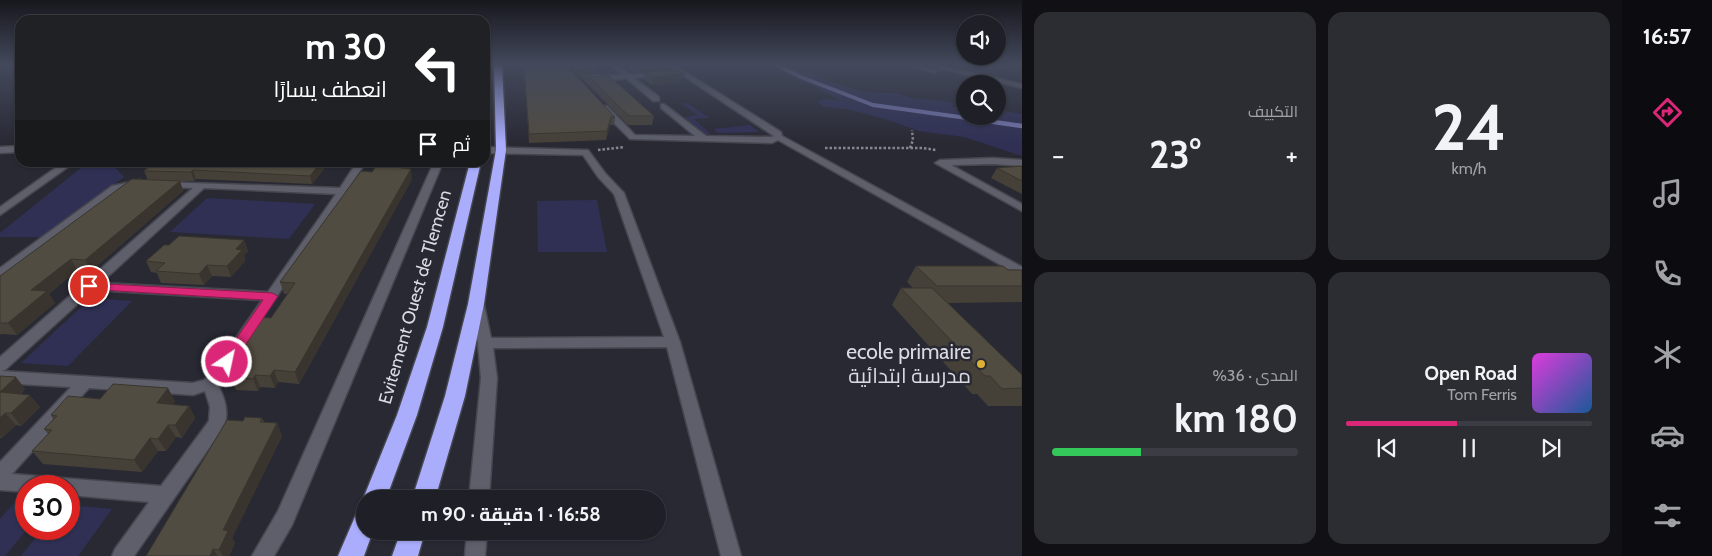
<!DOCTYPE html>
<html lang="ar">
<meta charset="utf-8">
<style>
body{margin:0;font-family:Cabin,Cairo,sans-serif;background:#2c2c33;color:#f1f3f6;direction:rtl;height:100vh;display:flex;flex-direction:column;font-size:19px;white-space:nowrap}
*{box-sizing:border-box;margin:0}
p{font-size:16px;color:#a1a2a7}
.icon{flex:none;width:28px;height:28px;fill:none;stroke:currentColor;stroke-width:2;stroke-linecap:round;stroke-linejoin:round}
.map{position:relative;flex:1;overflow:hidden;direction:ltr}
.details{display:flex;flex-direction:column;gap:12px;padding:12px;background:#111115;width:600px}
.details>*{flex:none}
.banner{position:absolute;left:15px;top:15px;width:475px;height:152px;border-radius:15px;box-shadow:0 1px 4px #0004,0 0 0 1px #3c3d44;direction:rtl;background:#202124;color:#fff;overflow:hidden}
.tools{position:absolute;left:956px;top:15px;display:grid;gap:10px}
.tools a{display:grid;place-items:center;width:50px;height:50px;border-radius:50%;background:#1f1f27;box-shadow:0 1px 4px #0004,0 0 0 1px #3c3d44;font-size:25px}
.speed{position:absolute;left:15px;top:475px;display:flex;gap:10px;font-size:25px;font-weight:700;text-align:center}
.speed>*{display:grid;place-content:center;width:65px;height:65px;border-radius:50%;background:#1f1f27;box-shadow:0 1px 4px #0004,0 0 0 1px #3c3d44;line-height:1}
.speed .limit{border:8px solid #d22;background:#fff;color:#111}
.pin{position:absolute;display:grid;place-items:center;width:42px;height:42px;color:#fff;margin:-21px;border:2px solid #fff;border-radius:50%;box-shadow:0 1px 5px #0007}
.me{position:absolute;width:55px;margin:-28px;rotate:34deg;stroke-linejoin:round;filter:drop-shadow(0 0 4px #0008)}
.turn{display:flex;align-items:center;gap:18px;height:105px;padding:0 20px;font-size:22px}
.turn .icon{width:65px;height:65px;stroke-width:2.5}
.turn b{display:block;font-size:35px;line-height:42px}
.then{display:flex;align-items:center;height:48px;padding:0 20px;background:#0003;gap:10px;font-size:19px}
.big{font-size:38px;font-weight:700;line-height:1.1}
.details .widget{flex:1;display:flex;flex-direction:column;justify-content:center;gap:8px;min-width:0;padding:0 18px;border-radius:15px;background:#2c2c33}
.details .dial{align-items:center;gap:0}
.dial b{font-size:65px;line-height:1}
.song{display:flex;align-items:center;gap:15px}
.cover{width:60px;height:60px;border-radius:8px;background:linear-gradient(135deg,hsl(300 70% 55%),hsl(210 70% 35%))}
.played{height:5px;border-radius:2px;background:linear-gradient(90deg,#db2777 45%,#3c3d44 45%)}
.keys{display:flex;justify-content:space-around;direction:ltr}
.heat{display:flex;justify-content:space-between;align-items:center;font-size:28px;direction:ltr}
.charge{height:8px;border-radius:4px;background:linear-gradient(90deg,#34c759 36%,#3c3d44 0)}
.details .tiles{flex:1;display:grid;gap:12px;grid-template-columns:repeat(2,1fr)}
.trip{position:absolute;left:356px;top:490px;width:310px;height:50px;border-radius:25px;background:#1f1f27;box-shadow:0 1px 4px #0004,0 0 0 1px #3c3d44;font-weight:700;line-height:50px;text-align:center;direction:rtl}
main{display:flex;flex:1;min-height:0}
.tabs{display:flex;flex-direction:column;width:90px;justify-content:space-around;align-items:center;background:#0c0c10;color:#a1a2a7}
.tabs .icon{width:35px;height:35px}
.tabs .on{color:#db2777}
.tabs b{font-size:22px;color:#f1f3f6}
.map>svg:first-child{display:block}
.green{fill:#303055}
.lines{fill:none;stroke-linecap:round;stroke-linejoin:round}
.stream-far1{stroke:#7375ac;stroke-width:4}
.stream{stroke:#7375ac;stroke-width:4.5}
.street-casing{stroke:#45464e;stroke-width:3}
.highway-casing{stroke:#45464e;stroke-width:3}
.path{stroke:#86868f;stroke-width:2.5;stroke-dasharray:2.5 2;stroke-linecap:butt}
.street{fill:#5e5f6b;fill-rule:evenodd}
.highway{fill:#a9adfb;fill-rule:evenodd}
.wall{fill:#464138}
.shaded-wall{fill:#39352e}
.building{fill:#514c41;stroke:#39352e}
.route{fill:#db2777;stroke:#8e194d}
.poi-dot{fill:#ddb133;stroke:#292934;stroke-width:2}
.labels{text-anchor:middle;stroke-width:5;stroke-linejoin:round;paint-order:stroke}
.street-label{font-size:18px;fill:#dadae1;stroke:#292934}
.near-poi-label{font-size:21px;fill:#dadae1;stroke:#292934;text-anchor:end}
</style>
<main>
<nav class="tabs">
<b>16:57</b>
<svg class="icon on" aria-label="directions" viewBox="0 0 24 24"><path d="M12 3l9 9-9 9-9-9zM9 14v-3h6M13 9l2 2-2 2"/></svg>
<svg class="icon" aria-label="music" viewBox="0 0 24 24"><path d="M9 18V5l10-2v13"/><circle cx="6" cy="18" r="3"/><circle cx="16" cy="16" r="3"/></svg>
<svg class="icon" aria-label="phone" viewBox="0 0 24 24"><path d="M5 4h4l2 5-3 2q2 4 5 5l2-3 5 2v4C11 20 4 13 5 4z"/></svg>
<svg class="icon" aria-label="climate" viewBox="0 0 24 24"><path d="M12 3v18M4 7l16 10M4 17L20 7"/></svg>
<svg class="icon" aria-label="car" viewBox="0 0 24 24"><path d="M5 17H2v-5l4-1 3-4h7l3 4 3 1v5h-3M9 17h6M6 11h13"/><circle cx="7" cy="17" r="2"/><circle cx="17" cy="17" r="2"/></svg>
<svg class="icon" aria-label="filters" viewBox="0 0 24 24"><path d="M4 7h16M4 17h16"/><circle cx="9" cy="7" r="2"/><circle cx="15" cy="17" r="2"/></svg>
</nav>
<section class="details">
<div class="tiles">
<div class="widget dial"><b>24</b><p>km/h</p></div>
<div class="widget"><p>التكييف</p>
<div class="heat"><a>−</a><b class="big">23°</b><a>+</a></div>
</div>
<div class="widget">
<div class="song"><i class="cover"></i><div><b>Open Road</b><p>Tom Ferris</p></div></div>
<div class="played"></div>
<div class="keys"><svg class="icon" aria-label="previous" viewBox="0 0 24 24"><path d="M18 5L8 12l10 7zM5 5v14"/></svg><svg class="icon" aria-label="pause" viewBox="0 0 24 24"><path d="M8 5v14M16 5v14"/></svg><svg class="icon" aria-label="next" viewBox="0 0 24 24"><path d="M6 5l10 7-10 7zM19 5v14"/></svg></div>
</div>
<div class="widget"><p>المدى · 36%</p><b class="big">180 km</b><div class="charge"></div></div>
</div>
</section>
<div class="map">
<svg width="1022" height="556" viewBox="0 0 1022 556">
<rect width="100%" height="100%" fill="#292934"/>
<g class="green">
<polygon points="758,65 792,65 843,86 866,92 894,93 917,99 938,100 953,103 954,105 950,106 965,109 965,116 998,116 998,110 1022,114 1022,156 964,137 919,131 885,119 847,109 824,107 817,102 825,99 841,101 815,87"/>
<polygon points="681,103 687,103 710,118 694,119 711,134 707,135 684,117 697,115"/>
<polygon points="750,125 759,132 718,133 713,129"/>
<polygon points="98,163 111,163 124,177 42,237 0,237 0,233 82,167"/>
<polygon points="207,198 315,204 289,239 170,232"/>
<polygon points="597,200 607,252 538,252 537,201"/>
<polygon points="91,298 132,301 68,366 21,363"/>
<polygon points="16,501 26,502 27,529 5,556 0,556 0,519"/>
<polygon points="69,505 112,509 78,556 21,556 43,529 69,529"/>
</g>
<g class="lines">
<polyline class="stream-far1" points="777,65 801,77 873,105 996,122"/>
<polyline class="stream" points="987,121 1022,126"/>
<defs>
<g id="street">
<polygon points="611,65 618,65 629,74 664,73 665,74 662,76 634,78 659,97 659,101 653,101 626,78 594,83 586,77 589,75 622,75"/>
<polygon points="667,65 674,65 781,132 782,136 1022,267 1022,273 1015,273 778,140 772,143 630,139 601,110 601,106 607,106 635,135 695,136 661,108 661,104 664,104 706,136 771,137 774,136"/>
<polygon points="905,65 917,65 938,71 935,73"/>
<polygon points="925,65 937,65 1022,84 1022,88"/>
<polygon points="20,146 20,152 0,153 0,147"/>
<polygon points="485,147 588,150 605,173 624,193 680,342 741,556 721,556 667,347 493,348 497,378 489,499 469,499 481,378 478,343 470,305 472,302 482,302 484,305 491,338 664,337 614,194 598,177 583,155 485,153"/>
<polygon points="993,158 1022,160 1022,166 993,164 951,165 1022,204 1022,211 935,163 940,160"/>
<polygon points="64,162 75,162 0,215 0,207"/>
<path d="M 357,162 L 366,162 L 218,385 C 225,399 230,414 223,428 L 134,556 L 112,556 L 115,549 L 149,502 L 69,495 L 69,486 L 26,486 L 26,492 L 0,490 L 0,462 L 71,387 L 0,383 L 0,357 L 193,188 L 165,187 L 160,184 L 162,182 L 340,188 ZM 204,188 L 336,194 L 268,292 L 101,283 ZM 93,290 L 262,300 L 211,374 L 204,380 L 193,383 L 1,371 L 5,370 ZM 89,388 L 193,395 L 205,391 L 210,407 L 209,421 L 161,486 L 12,474 Z"/>
<polygon points="434,162 443,162 292,525 274,556 252,556 278,511"/>
<polygon points="140,180 143,181 143,185 118,190 4,277 0,278 0,268 112,186"/>
<polygon points="467,531 487,531 485,556 465,556"/>
</g>
<g id="highway">
<polygon points="494,65 502,65 506,150 484,304 465,396 435,499 412,499 445,396 468,304 496,150"/>
<polygon points="470,162 481,162 443,327 417,415 386,499 365,499 365,505 363,499 397,415 427,327"/>
<polygon points="365,509 365,531 373,531 364,556 338,556 357,512"/>
<polygon points="401,531 425,531 418,556 392,556"/>
</g>
</defs>
<use href="#street" class="street-casing"/>
<use href="#highway" class="highway-casing"/>
<g class="path">
<polyline points="825,148 923,148 936,150"/>
<polyline points="910,148 913,140 912,130"/>
<polyline points="598,150 624,147"/>
</g>
<use href="#street" class="street"/>
<use href="#highway" class="highway"/>
</g>
<g class="wall">
<polygon points="523,65 566,65 615,117 614,125 610,125 606,140 529,143 524,67"/>
<polygon points="569,65 596,65 597,66 596,73 589,73 654,116 652,125 628,125"/>
<polygon points="623,65 666,65 665,70 633,72"/>
<polygon points="980,65 1021,65 1017,72 986,70"/>
<polygon points="645,72 682,82 652,85 644,79"/>
<polygon points="136,162 323,162 324,169 312,184 196,179 194,181 180,181 183,191 91,271 77,270 49,294 55,303 17,335 1,334 0,335 0,276 148,180 144,171 146,170 145,167 138,167"/>
<polygon points="1022,166 1022,194 991,178 997,168"/>
<polygon points="412,179 299,384 278,382 275,388 260,387 258,391 236,390 231,377 239,366 234,365 229,353 271,318 288,294 284,294 280,282"/>
<polygon points="244,240 248,251 244,256 245,261 231,277 212,276 204,285 161,283 157,273 151,272 146,261 169,245"/>
<polygon points="916,266 1022,270 1022,302 948,303 1022,375 1022,405 1021,406 988,406 977,394 972,394 892,305 901,288 913,288 907,282"/>
<polygon points="0,376 25,389 21,394 40,407 21,426 16,425 2,438 0,438"/>
<polygon points="100,399 175,401 172,405 189,406 195,418 182,438 176,437 166,451 158,451 142,472 43,464 32,451 48,434 44,429 53,419 51,415"/>
<polygon points="262,418 264,422 277,423 282,436 232,538 235,543 229,556 146,556 243,421"/>
</g>
<g class="shaded-wall">
<polygon points="589,66 588,73 585,73 586,68"/>
<polygon points="684,74 682,82 652,85 653,77"/>
<polygon points="611,117 610,125 606,140 607,131"/>
<polygon points="321,162 323,162 324,169 312,184 310,176"/>
<polygon points="411,169 412,179 299,384 295,372"/>
<polygon points="193,170 196,179 194,181 191,172"/>
<polygon points="180,181 183,191 91,271 85,260"/>
<polygon points="244,240 248,251 244,256 245,261 231,277 227,266 236,249"/>
<polygon points="71,259 77,270 49,294 55,303 17,335 8,323 31,290"/>
<polygon points="207,265 212,276 204,285 199,274"/>
<polygon points="274,370 278,382 275,388 270,376"/>
<polygon points="255,375 260,387 258,391 253,379"/>
<polygon points="16,377 25,389 10,405 0,392"/>
<polygon points="168,388 175,401 164,416 157,403"/>
<polygon points="30,395 40,407 21,426 11,413"/>
<polygon points="189,406 195,418 182,438 175,425"/>
<polygon points="5,413 16,425 2,438 0,436 0,418"/>
<polygon points="277,423 282,436 232,538 235,543 229,556 223,556 219,550 223,530"/>
<polygon points="168,425 176,437 166,451 158,439"/>
<polygon points="150,438 158,451 142,472 134,460"/>
<polygon points="213,549 218,556 210,556"/>
</g>
<g class="building">
<polygon points="526,65 566,65 615,117 611,117 607,131 529,134 524,66 527,66"/>
<polygon points="577,65 596,65 597,66 589,66 586,68 585,71 595,77 608,75 654,116 629,116"/>
<polygon points="986,65 1021,65 1019,69 988,66"/>
<polygon points="676,70 684,74 653,77 645,72"/>
<polygon points="156,162 321,162 310,176 193,170 191,172 144,171"/>
<polygon points="377,165 411,169 295,372 274,370 270,376 255,375 253,379 231,377 246,355 229,353 255,317 271,318 295,283 280,282 361,171 372,172"/>
<polygon points="1022,166 1022,181 997,168"/>
<polygon points="132,179 180,181 85,260 71,259 31,290 47,291 8,323 0,323 0,276"/>
<polygon points="179,236 244,240 236,249 242,250 227,266 207,265 199,274 156,271 165,263 146,261 164,245 169,245"/>
<polygon points="916,266 1003,266 1008,270 1022,270 1022,286 937,286"/>
<polygon points="901,288 932,288 1022,375 1022,388 1002,389 990,376 985,376"/>
<polygon points="0,376 16,377 0,392"/>
<polygon points="113,384 168,388 157,403 189,406 175,425 168,425 158,439 150,438 134,460 32,451 52,430 44,429 57,416 51,415 68,396 100,399"/>
<polygon points="0,392 30,395 11,413 5,413 0,418"/>
<polygon points="245,417 262,418 260,422 277,423 223,530 228,531 219,550 213,549 210,556 146,556 227,420 243,421"/>
</g>
<linearGradient id="sky" x2="0" y2="1"><stop stop-color="#17171d"/><stop offset="0.45" stop-color="#43495c"/><stop offset="1" stop-color="#43495c" stop-opacity="0"/></linearGradient>
<rect width="1022" height="143" fill="url(#sky)"/>
<polygon class="route" points="89,283 272,293 278,296 232,365 222,365 220,362 263,300 85,289 83,286 85,284"/>
<circle class="poi-dot" cx="981" cy="364" r="5"/>
<g class="labels">
<g class="street-label">
<text transform="translate(415 297) rotate(-74)" y="6">Evitement Ouest de Tlemcen</text>
</g>
<g class="near-poi-label">
<text x="971" y="359">ecole primaire<tspan x="971" dy="24">مدرسة ابتدائية</tspan></text>
</g>
</g>
</svg>
<div class="tools">
<a><svg class="icon" aria-label="sound" viewBox="0 0 24 24"><path d="M4 9h4l5-4v14l-5-4H4zM17 9q2 3 0 6"/></svg></a>
<a><svg class="icon" aria-label="search" viewBox="0 0 24 24"><circle cx="10" cy="10" r="6"/><path d="M15 15l6 6"/></svg></a>
</div>
<div class="speed"><div class="limit">30</div></div>
<div class="pin" style="left:89px;top:286px;background:#d93025"><svg class="icon" aria-label="arrive" viewBox="0 0 24 24"><path d="M6 21V4h12l-3 4 3 4H6"/></svg></div>
<svg class="me" style="left:227px;top:362px" viewBox="-20 -20 40 40"><circle r="17" fill="#db2777" stroke="#fff" stroke-width="3"/><path d="M0-11L8 9 0 5-8 9z" fill="#fff"/></svg>
<div class="trip">16:58 · 1 دقيقة · 90 m</div>
<div class="banner">
<div class="turn"><svg class="icon" aria-label="left" viewBox="0 0 24 24"><path d="M17 20v-9H6M10 6l-5 5 5 5"/></svg><div><b>30 m</b>انعطف يسارًا</div></div>
<div class="then">ثم<svg class="icon" aria-label="arrive" viewBox="0 0 24 24"><path d="M6 21V4h12l-3 4 3 4H6"/></svg></div>
</div>
</div>
</main>
